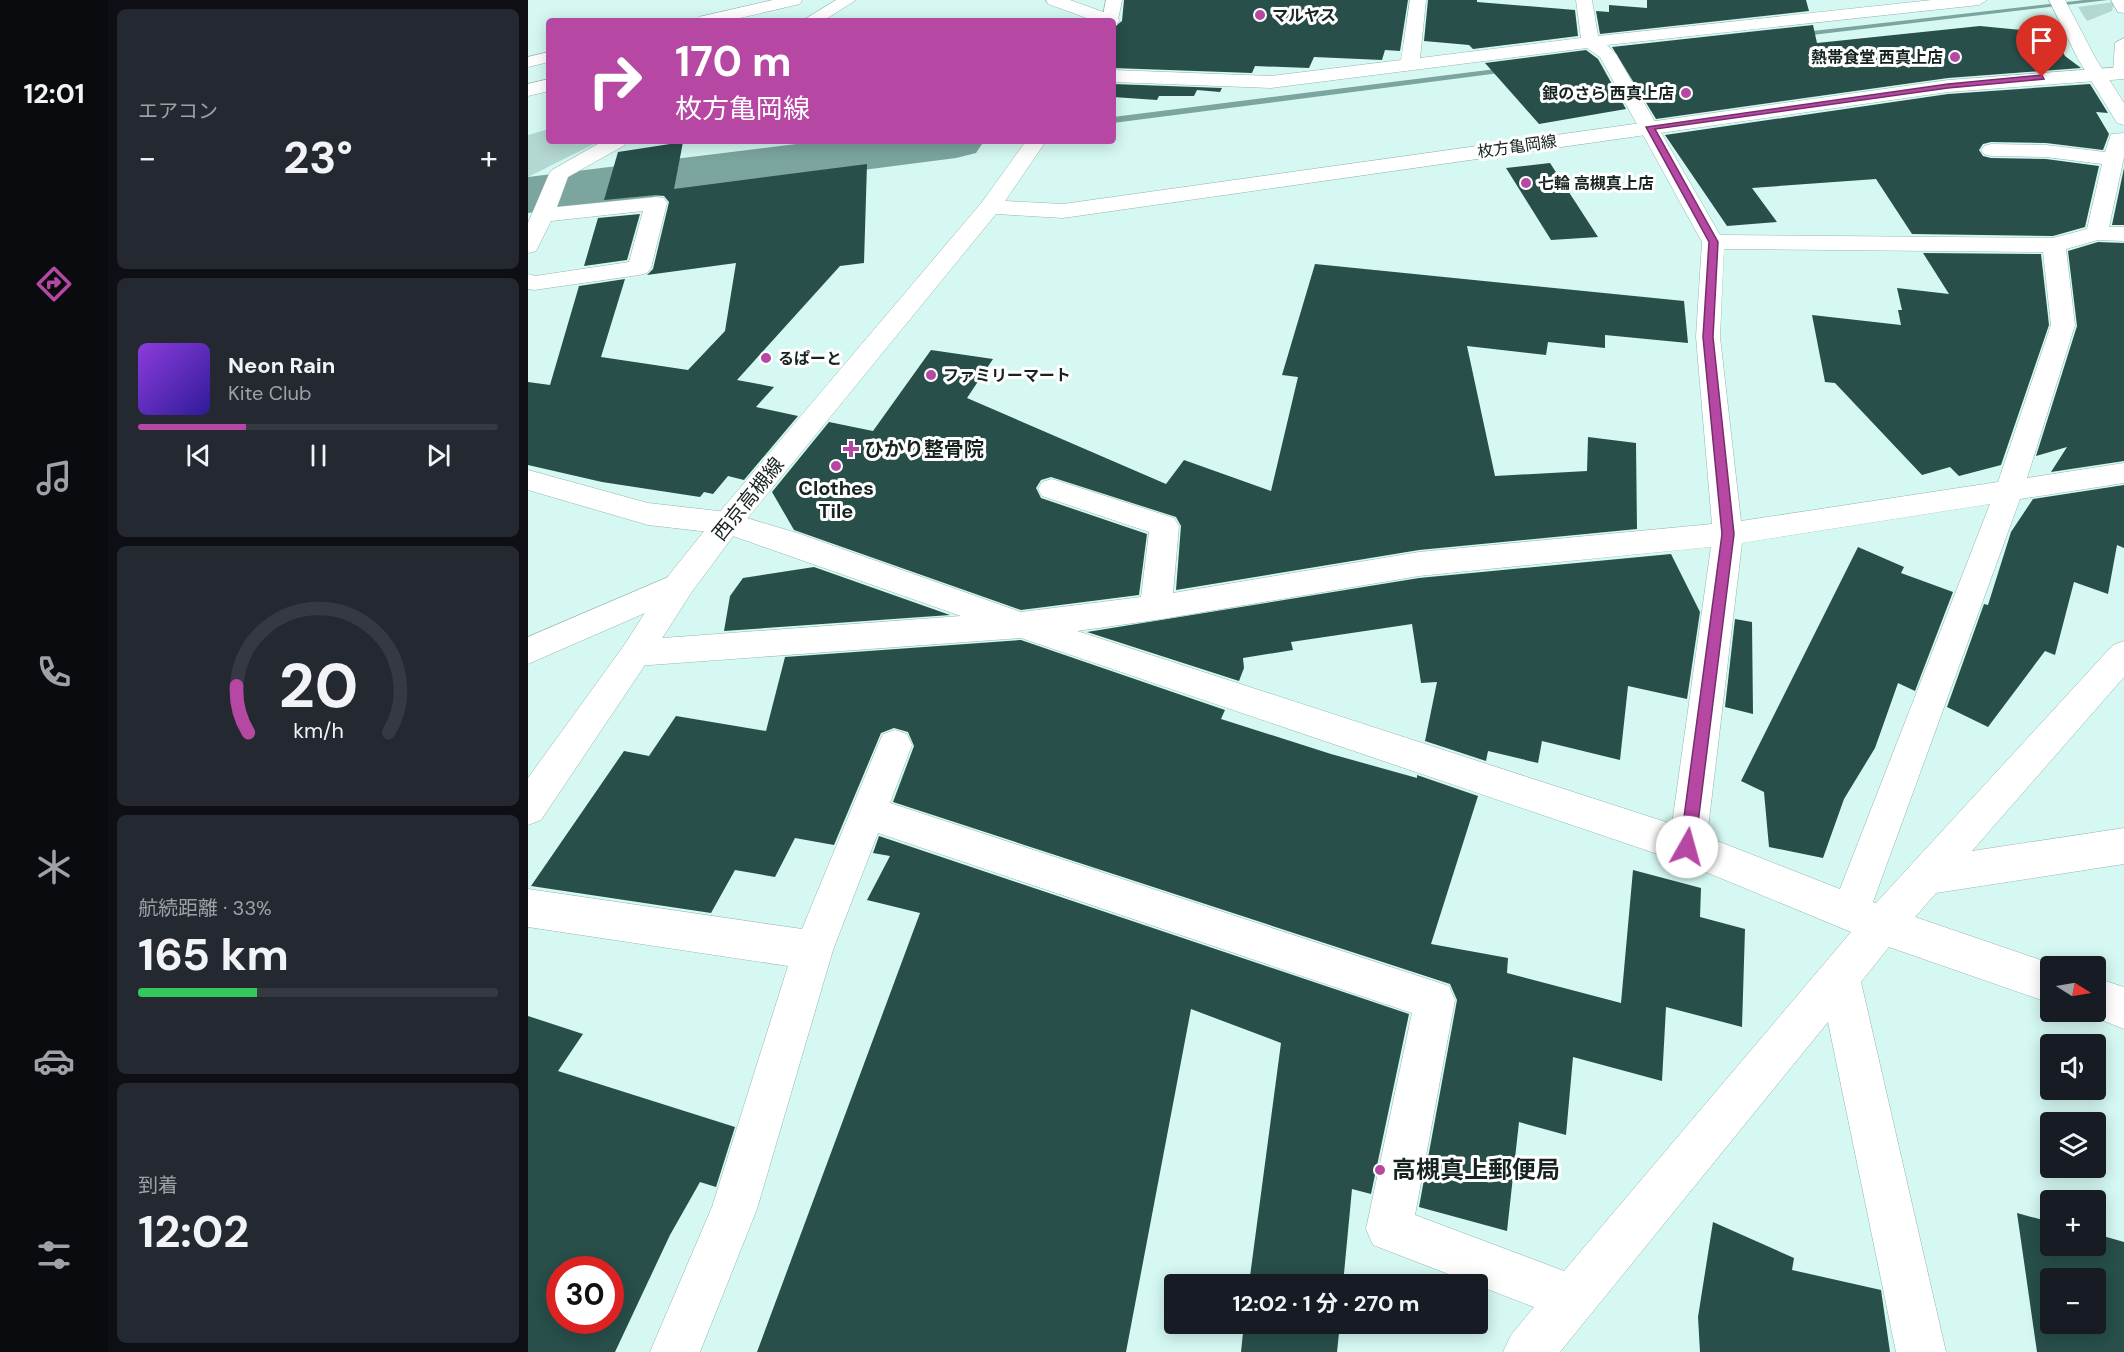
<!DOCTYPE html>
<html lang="ja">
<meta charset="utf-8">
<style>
body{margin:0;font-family:"DM Sans","Noto Sans JP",sans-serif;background:#242831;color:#f1f3f6;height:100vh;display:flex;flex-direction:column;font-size:22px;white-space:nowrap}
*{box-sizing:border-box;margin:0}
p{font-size:20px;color:#9ea1a6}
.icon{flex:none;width:33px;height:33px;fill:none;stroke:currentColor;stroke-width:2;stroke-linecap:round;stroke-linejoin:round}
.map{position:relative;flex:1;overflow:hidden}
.drawer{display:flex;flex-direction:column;gap:9px;padding:9px;background:#0d0f14;width:420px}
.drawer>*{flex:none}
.hud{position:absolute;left:18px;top:18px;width:570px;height:126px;border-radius:6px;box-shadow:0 3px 15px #0003;background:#b647a3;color:#fff;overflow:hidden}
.needle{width:39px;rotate:101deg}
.buttons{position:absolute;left:1512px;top:956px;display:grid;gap:12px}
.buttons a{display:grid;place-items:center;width:66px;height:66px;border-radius:6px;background:#171b24;box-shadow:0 3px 15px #0003;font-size:30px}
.speed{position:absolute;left:18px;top:1256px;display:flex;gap:12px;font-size:30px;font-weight:700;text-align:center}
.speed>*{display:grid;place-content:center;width:78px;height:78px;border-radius:50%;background:#171b24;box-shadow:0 3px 15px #0003;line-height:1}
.speed .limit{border:9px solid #d22;background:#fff;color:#111}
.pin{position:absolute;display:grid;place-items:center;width:51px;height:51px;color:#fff;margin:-62px -26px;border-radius:50% 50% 50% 0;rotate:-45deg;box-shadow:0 0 6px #0007}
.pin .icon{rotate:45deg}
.me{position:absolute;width:66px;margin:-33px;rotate:7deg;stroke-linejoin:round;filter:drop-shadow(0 0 4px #0008)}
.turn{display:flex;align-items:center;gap:21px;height:126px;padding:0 30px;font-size:27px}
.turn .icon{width:78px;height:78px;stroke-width:2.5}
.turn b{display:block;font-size:42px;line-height:51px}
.big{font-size:45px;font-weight:700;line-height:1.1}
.drawer .widget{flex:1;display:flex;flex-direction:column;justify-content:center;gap:9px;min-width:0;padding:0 21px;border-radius:9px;background:#242831}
.drawer .dial{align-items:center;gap:0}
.dial svg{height:156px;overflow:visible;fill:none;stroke:#363941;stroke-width:7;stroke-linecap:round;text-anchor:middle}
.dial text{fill:#f1f3f6;stroke:none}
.song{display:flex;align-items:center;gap:18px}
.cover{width:72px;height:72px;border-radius:9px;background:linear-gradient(135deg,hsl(270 70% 55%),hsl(250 70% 35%))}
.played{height:6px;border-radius:3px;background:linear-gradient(90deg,#b647a3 30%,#363941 30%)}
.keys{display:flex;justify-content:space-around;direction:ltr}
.heat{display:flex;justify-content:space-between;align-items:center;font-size:33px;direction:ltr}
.charge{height:9px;border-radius:4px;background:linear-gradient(90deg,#34c759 33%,#363941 0)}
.trip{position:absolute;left:636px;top:1274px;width:324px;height:60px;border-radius:6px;background:#171b24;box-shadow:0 3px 15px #0003;font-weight:700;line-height:60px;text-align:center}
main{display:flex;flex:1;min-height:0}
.tabs{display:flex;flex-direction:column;width:108px;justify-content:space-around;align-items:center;background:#090b0e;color:#9ea1a6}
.tabs .icon{width:42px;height:42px}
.tabs .selected{color:#b647a3}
.tabs b{font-size:27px;color:#f1f3f6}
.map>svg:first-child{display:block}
.green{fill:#b3d7d1}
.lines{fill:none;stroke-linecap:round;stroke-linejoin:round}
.stream{fill:#7ca59f;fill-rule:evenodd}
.river{fill:#7ca59f;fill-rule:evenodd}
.building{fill:#284f4a;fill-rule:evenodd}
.minor-casing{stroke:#94b5b0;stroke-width:1}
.major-casing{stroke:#94b5b0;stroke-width:1}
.minor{fill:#fff;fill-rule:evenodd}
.major{fill:#fff;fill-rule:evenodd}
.route{fill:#b647a3;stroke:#762e6a;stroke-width:1.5}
.poi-dot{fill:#b647a3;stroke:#fff;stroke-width:2}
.labels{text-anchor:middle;stroke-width:6;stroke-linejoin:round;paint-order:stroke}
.far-poi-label{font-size:16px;font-weight:bold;fill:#162321;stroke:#fff;text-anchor:start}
.far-street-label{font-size:16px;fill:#162321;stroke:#fff}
.poi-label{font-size:20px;font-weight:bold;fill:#162321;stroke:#fff;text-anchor:start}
.street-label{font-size:20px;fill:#162321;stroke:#fff}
.near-poi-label{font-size:24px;font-weight:bold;fill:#162321;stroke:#fff;text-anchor:start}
</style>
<main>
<nav class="tabs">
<b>12:01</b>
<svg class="icon selected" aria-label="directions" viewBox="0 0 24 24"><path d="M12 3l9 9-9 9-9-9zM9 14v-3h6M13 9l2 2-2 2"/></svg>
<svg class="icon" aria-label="music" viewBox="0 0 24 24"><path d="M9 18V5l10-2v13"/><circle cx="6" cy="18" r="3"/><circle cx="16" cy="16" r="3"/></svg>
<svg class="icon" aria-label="phone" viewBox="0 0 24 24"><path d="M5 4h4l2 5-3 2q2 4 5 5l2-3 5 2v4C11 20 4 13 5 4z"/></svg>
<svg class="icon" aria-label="climate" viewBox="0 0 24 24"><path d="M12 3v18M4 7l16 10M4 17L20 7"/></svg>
<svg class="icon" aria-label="car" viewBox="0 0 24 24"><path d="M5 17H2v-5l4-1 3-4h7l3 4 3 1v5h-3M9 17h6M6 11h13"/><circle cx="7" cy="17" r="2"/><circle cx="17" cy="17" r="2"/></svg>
<svg class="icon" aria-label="filters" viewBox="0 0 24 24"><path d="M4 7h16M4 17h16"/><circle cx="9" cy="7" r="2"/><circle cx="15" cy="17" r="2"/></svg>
</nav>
<section class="drawer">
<div class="widget"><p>エアコン</p>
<div class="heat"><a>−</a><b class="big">23°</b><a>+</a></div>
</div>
<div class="widget">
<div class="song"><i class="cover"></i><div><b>Neon Rain</b><p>Kite Club</p></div></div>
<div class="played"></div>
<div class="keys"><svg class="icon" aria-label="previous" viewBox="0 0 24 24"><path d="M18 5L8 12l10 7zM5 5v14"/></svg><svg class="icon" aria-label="pause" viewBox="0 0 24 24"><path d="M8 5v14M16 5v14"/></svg><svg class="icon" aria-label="next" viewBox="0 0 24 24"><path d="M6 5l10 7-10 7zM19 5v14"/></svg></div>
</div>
<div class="widget dial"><svg viewBox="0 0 100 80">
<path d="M14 69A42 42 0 1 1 86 69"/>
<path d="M14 69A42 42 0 0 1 8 45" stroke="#b647a3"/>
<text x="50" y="56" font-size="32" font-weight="700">20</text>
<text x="50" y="72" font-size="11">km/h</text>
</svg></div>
<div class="widget"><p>航続距離 · 33%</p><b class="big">165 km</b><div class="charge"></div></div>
<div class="widget"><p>到着</p><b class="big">12:02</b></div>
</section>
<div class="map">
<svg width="1596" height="1352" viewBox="0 0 1596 1352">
<rect width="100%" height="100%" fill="#d5f8f2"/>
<g class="green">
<polygon points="1586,2 1584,11 1559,21 1550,7"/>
<polygon points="21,129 21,141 72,141 0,177 0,135"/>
</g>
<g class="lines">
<g class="stream">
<polygon points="1556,0 1580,0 1267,37 1263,35 1267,33"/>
<polygon points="984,67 988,69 987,71 585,123 585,117"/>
</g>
<polygon class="river" points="293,141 456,141 448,153 428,158 0,213 0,177"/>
</g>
<g class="building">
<polygon points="596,0 880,0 872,51 857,50 854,60 786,57 781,68 727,66 724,73 585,68 585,28 594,21"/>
<polygon points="900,0 949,0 949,2 1047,10 1050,36 945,49 941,45 896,41"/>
<polygon points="1119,0 1278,0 1281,11 1072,34 1068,11 1081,12 1081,5 1119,8"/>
<polygon points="1285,25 1289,43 1452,26 1525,33 1537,56 1553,68 1420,78 1128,119 1084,47"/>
<polygon points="1058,50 1070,59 1098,109 1011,124 957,63"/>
<polygon points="585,84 694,88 692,92 669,90 666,96 631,96 629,100 585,97"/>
<polygon points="1562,84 1580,113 1568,112 1581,134 1575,150 1518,143 1463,142 1455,144 1451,150 1455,156 1463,158 1518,159 1571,166 1557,227 1525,236 1384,234 1348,179 1224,188 1249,222 1199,226 1137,135 1420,94"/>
<polygon points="155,142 146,189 339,164 336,263 312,266 209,380 246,387 228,407 270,416 216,480 200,476 185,494 176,492 172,497 74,482 0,465 0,382 22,385 51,286 97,279 73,357 160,370 197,331 208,263 119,275 125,269 141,202 136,196 128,195 76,200 90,152"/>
<polygon points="1022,163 1070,237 1023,240 978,168"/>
<polygon points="1596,168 1596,225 1584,225"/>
<polygon points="112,214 99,260 56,266 70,218"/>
<polygon points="1570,242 1596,243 1596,461 1523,472 1539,447 1508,456 1549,326 1540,251"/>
<polygon points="1395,253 1513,254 1521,325 1473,465 1431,476 1422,467 1394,475 1307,383 1297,382 1284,315 1373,325 1370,310 1374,310 1369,288 1421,294"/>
<polygon points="787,264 1156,301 1160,343 1077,335 1077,348 1020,342 1018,355 939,346 967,476 1059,471 1060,437 1108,443 1109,529 891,550 648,590 653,526 648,517 523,477 513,480 508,488 513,498 619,534 611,595 493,610 266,530 244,492 301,422 345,431 403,350 465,359 439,398 638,484 656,460 743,491 770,377 754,375"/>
<polygon points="1596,485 1596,548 1589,545 1580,594 1546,582 1527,655 1517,651 1460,727 1419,707 1456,604 1460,605 1483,532 1505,499"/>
<polygon points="1330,547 1376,567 1373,573 1425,592 1387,691 1370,683 1347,748 1316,799 1295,858 1241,847 1236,792 1213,781"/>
<polygon points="1143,554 1172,612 1159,699 1100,686 1092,760 1014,741 1010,763 960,751 958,761 897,741 909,682 893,683 884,624 763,642 765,650 715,658 716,668 711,681 559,632 891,578"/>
<polygon points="286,567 422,615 196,631 202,596 215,578"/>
<polygon points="1207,619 1224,622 1225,714 1197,707"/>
<polygon points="493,640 697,710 693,719 803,754 889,778 889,775 950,796 903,944 980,958 979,973 1093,1003 1105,870 1173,888 1172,917 1217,929 1214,1027 1138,1007 1134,1081 1045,1057 1038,1135 991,1122 979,1231 891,1207 929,1000 922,984 365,802 386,746 380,732 366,728 353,733 306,845 267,838 247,877 207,870 183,913 3,886 96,751 121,756 148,716 238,731 257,657"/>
<polygon points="351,836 881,1014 843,1194 824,1189 815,1284 721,1284 753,1043 663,1009 598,1352 229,1352 392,913 339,900 362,856 345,853"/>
<path d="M 0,1016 L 55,1034 L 30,1071 L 207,1127 L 188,1187 L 172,1182 L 142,1235 L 87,1352 L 0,1352 ZM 32,1269 L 82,1269 L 82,1320 L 32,1320 Z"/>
<path d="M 1489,1213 L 1522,1222 L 1522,1245 L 1568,1245 L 1568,1234 L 1596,1242 L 1596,1352 L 1509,1352 ZM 1522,1278 L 1568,1278 L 1568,1323 L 1522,1323 Z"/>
<polygon points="1185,1222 1266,1258 1264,1270 1353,1290 1362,1352 1172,1352 1170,1317"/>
<polygon points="716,1323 812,1323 809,1352 713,1352"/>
</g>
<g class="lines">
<defs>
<g id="minor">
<polygon points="245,0 274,0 272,4 199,21 168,21 171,17"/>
<polygon points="308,0 328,0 295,21 274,21"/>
<polygon points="518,0 542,0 589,17 592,21 585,26 585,21 567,21 520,4"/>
<path d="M 882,0 L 898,0 L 892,58 L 1053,38 L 1048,0 L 1064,0 L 1070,36 L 1404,0 L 1459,0 L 1451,5 L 1079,45 L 1088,54 L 1192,235 L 1525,238 L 1559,229 L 1574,164 L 1518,157 L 1463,156 L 1456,154 L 1453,150 L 1456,146 L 1463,144 L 1518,145 L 1577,152 L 1583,134 L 1596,133 L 1596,157 L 1581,227 L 1596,227 L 1596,241 L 1570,240 L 1538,249 L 1547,325 L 1499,478 L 1596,463 L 1596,483 L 1492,499 L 1345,902 L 1348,903 L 1585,645 L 1596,641 L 1596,677 L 1444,851 L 1596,828 L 1596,864 L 1408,893 L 1387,917 L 1530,966 L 1522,966 L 1522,1003 L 1361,947 L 1333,982 L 1418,1352 L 1368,1352 L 1300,1022 L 1032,1352 L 975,1352 L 983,1335 L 1006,1307 L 845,1245 L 838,1229 L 884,1013 L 350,833 L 305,950 L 229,1209 L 172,1352 L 122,1352 L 184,1207 L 260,966 L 0,927 L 0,889 L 274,929 L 350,745 L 355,734 L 367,730 L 379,734 L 384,745 L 362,803 L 921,986 L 927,1000 L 887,1215 L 1036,1271 L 1323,932 L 1156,863 L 493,638 L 108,666 L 97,662 L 92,653 L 97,644 L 108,640 L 433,616 L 199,534 L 120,525 L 0,490 L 0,470 L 120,503 L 199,512 L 272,534 L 493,612 L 613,597 L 621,532 L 514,496 L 510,489 L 514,482 L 524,479 L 646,518 L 651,526 L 645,593 L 891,552 L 1184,524 L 1168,337 L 1174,242 L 1072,57 L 1059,48 L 743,88 L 585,82 L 585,70 L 743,76 L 873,60 ZM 1196,249 L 1515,252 L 1523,325 L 1470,482 L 1213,521 L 1192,337 ZM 1462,504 L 1312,889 L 1179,837 L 1214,543 ZM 1183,547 L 1144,824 L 549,631 L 628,620 L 891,576 Z"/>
<polygon points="1521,0 1537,0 1568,59 1596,103 1596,125 1589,123 1550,59"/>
<polygon points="1583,0 1596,0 1596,13 1590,12"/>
<polygon points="1596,38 1596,78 1594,79 1585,73 1587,43"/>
<polygon points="21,52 21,62 0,67 0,57"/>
<polygon points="21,79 21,91 0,96 0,84"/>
<polygon points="75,141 100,141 97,145 40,177 29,207 128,197 136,198 139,203 123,268 119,273 111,275 6,290 0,289 0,274 7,276 101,262 115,211 23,221 8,251 0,253 0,223 21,174 24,170"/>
<polygon points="152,572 163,575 167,584 163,593 0,664 0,637"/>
<polygon points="1568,978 1596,987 1596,1029 1554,1012 1568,1011"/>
</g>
<g id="major">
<polygon points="578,0 594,0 589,25 585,26 585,21 574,21"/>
<polygon points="1596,67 1596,79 1420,92 535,218 468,214 209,531 163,593 119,662 13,820 0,825 0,778 97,644 141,575 189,515 454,202 498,141 518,141 477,201 535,204 1420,80"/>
</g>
</defs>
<use href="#minor" class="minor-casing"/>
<use href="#major" class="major-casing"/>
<use href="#minor" class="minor"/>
<use href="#major" class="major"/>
</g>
<polygon class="route" points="1514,75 1516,79 1420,88 1127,129 1190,242 1185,337 1206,534 1167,847 1165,852 1159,854 1154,852 1152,847 1194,534 1175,337 1181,242 1118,127 1420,84"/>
<g class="poi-dot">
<circle cx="732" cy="15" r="6"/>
<circle cx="1427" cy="57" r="6"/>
<circle cx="1158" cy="93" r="6"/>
<circle cx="998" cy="183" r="6"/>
<circle cx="238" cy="358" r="6"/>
<circle cx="403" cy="375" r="6"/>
<path d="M320 440h6v6h6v6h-6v6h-6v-6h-6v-6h6z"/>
<circle cx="308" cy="466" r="6"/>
<circle cx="852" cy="1170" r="6"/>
</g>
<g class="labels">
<g class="far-poi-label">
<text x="744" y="21">マルヤス</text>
<text x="1415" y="63" text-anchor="end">熱帯食堂 西真上店</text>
<text x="1146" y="99" text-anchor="end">銀のさら 西真上店</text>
<text x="1010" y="189">七輪 高槻真上店</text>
<text x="250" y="364">るぱーと</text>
<text x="415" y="381">ファミリーマート</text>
</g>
<g class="far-street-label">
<text transform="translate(989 146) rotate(-8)" y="6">枚方亀岡線</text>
</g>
<g class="poi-label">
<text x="336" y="456">ひかり整骨院</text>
<text x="308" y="495" text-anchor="middle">Clothes<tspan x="308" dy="23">Tile</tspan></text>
</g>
<g class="street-label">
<text transform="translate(220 499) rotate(-51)" y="7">西京高槻線</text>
</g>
<g class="near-poi-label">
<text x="864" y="1178">高槻真上郵便局</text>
</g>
</g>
</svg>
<div class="buttons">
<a><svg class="needle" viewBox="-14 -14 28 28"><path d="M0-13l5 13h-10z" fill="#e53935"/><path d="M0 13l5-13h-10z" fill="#9ea1a6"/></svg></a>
<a><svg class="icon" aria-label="sound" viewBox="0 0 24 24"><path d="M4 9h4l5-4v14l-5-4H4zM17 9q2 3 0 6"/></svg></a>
<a><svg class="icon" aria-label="layers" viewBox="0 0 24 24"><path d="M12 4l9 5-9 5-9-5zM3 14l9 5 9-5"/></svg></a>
<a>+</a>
<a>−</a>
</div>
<div class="speed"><div class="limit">30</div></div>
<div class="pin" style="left:1514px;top:77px;background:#d93025"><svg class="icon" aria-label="arrive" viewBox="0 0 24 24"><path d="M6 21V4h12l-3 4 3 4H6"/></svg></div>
<svg class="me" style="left:1159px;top:847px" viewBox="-20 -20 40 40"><circle r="19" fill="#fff"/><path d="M0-13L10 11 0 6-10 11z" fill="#b647a3"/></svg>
<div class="trip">12:02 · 1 分 · 270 m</div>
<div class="hud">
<div class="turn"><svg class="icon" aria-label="right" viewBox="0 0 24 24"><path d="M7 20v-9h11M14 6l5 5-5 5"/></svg><div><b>170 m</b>枚方亀岡線</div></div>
</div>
</div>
</main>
